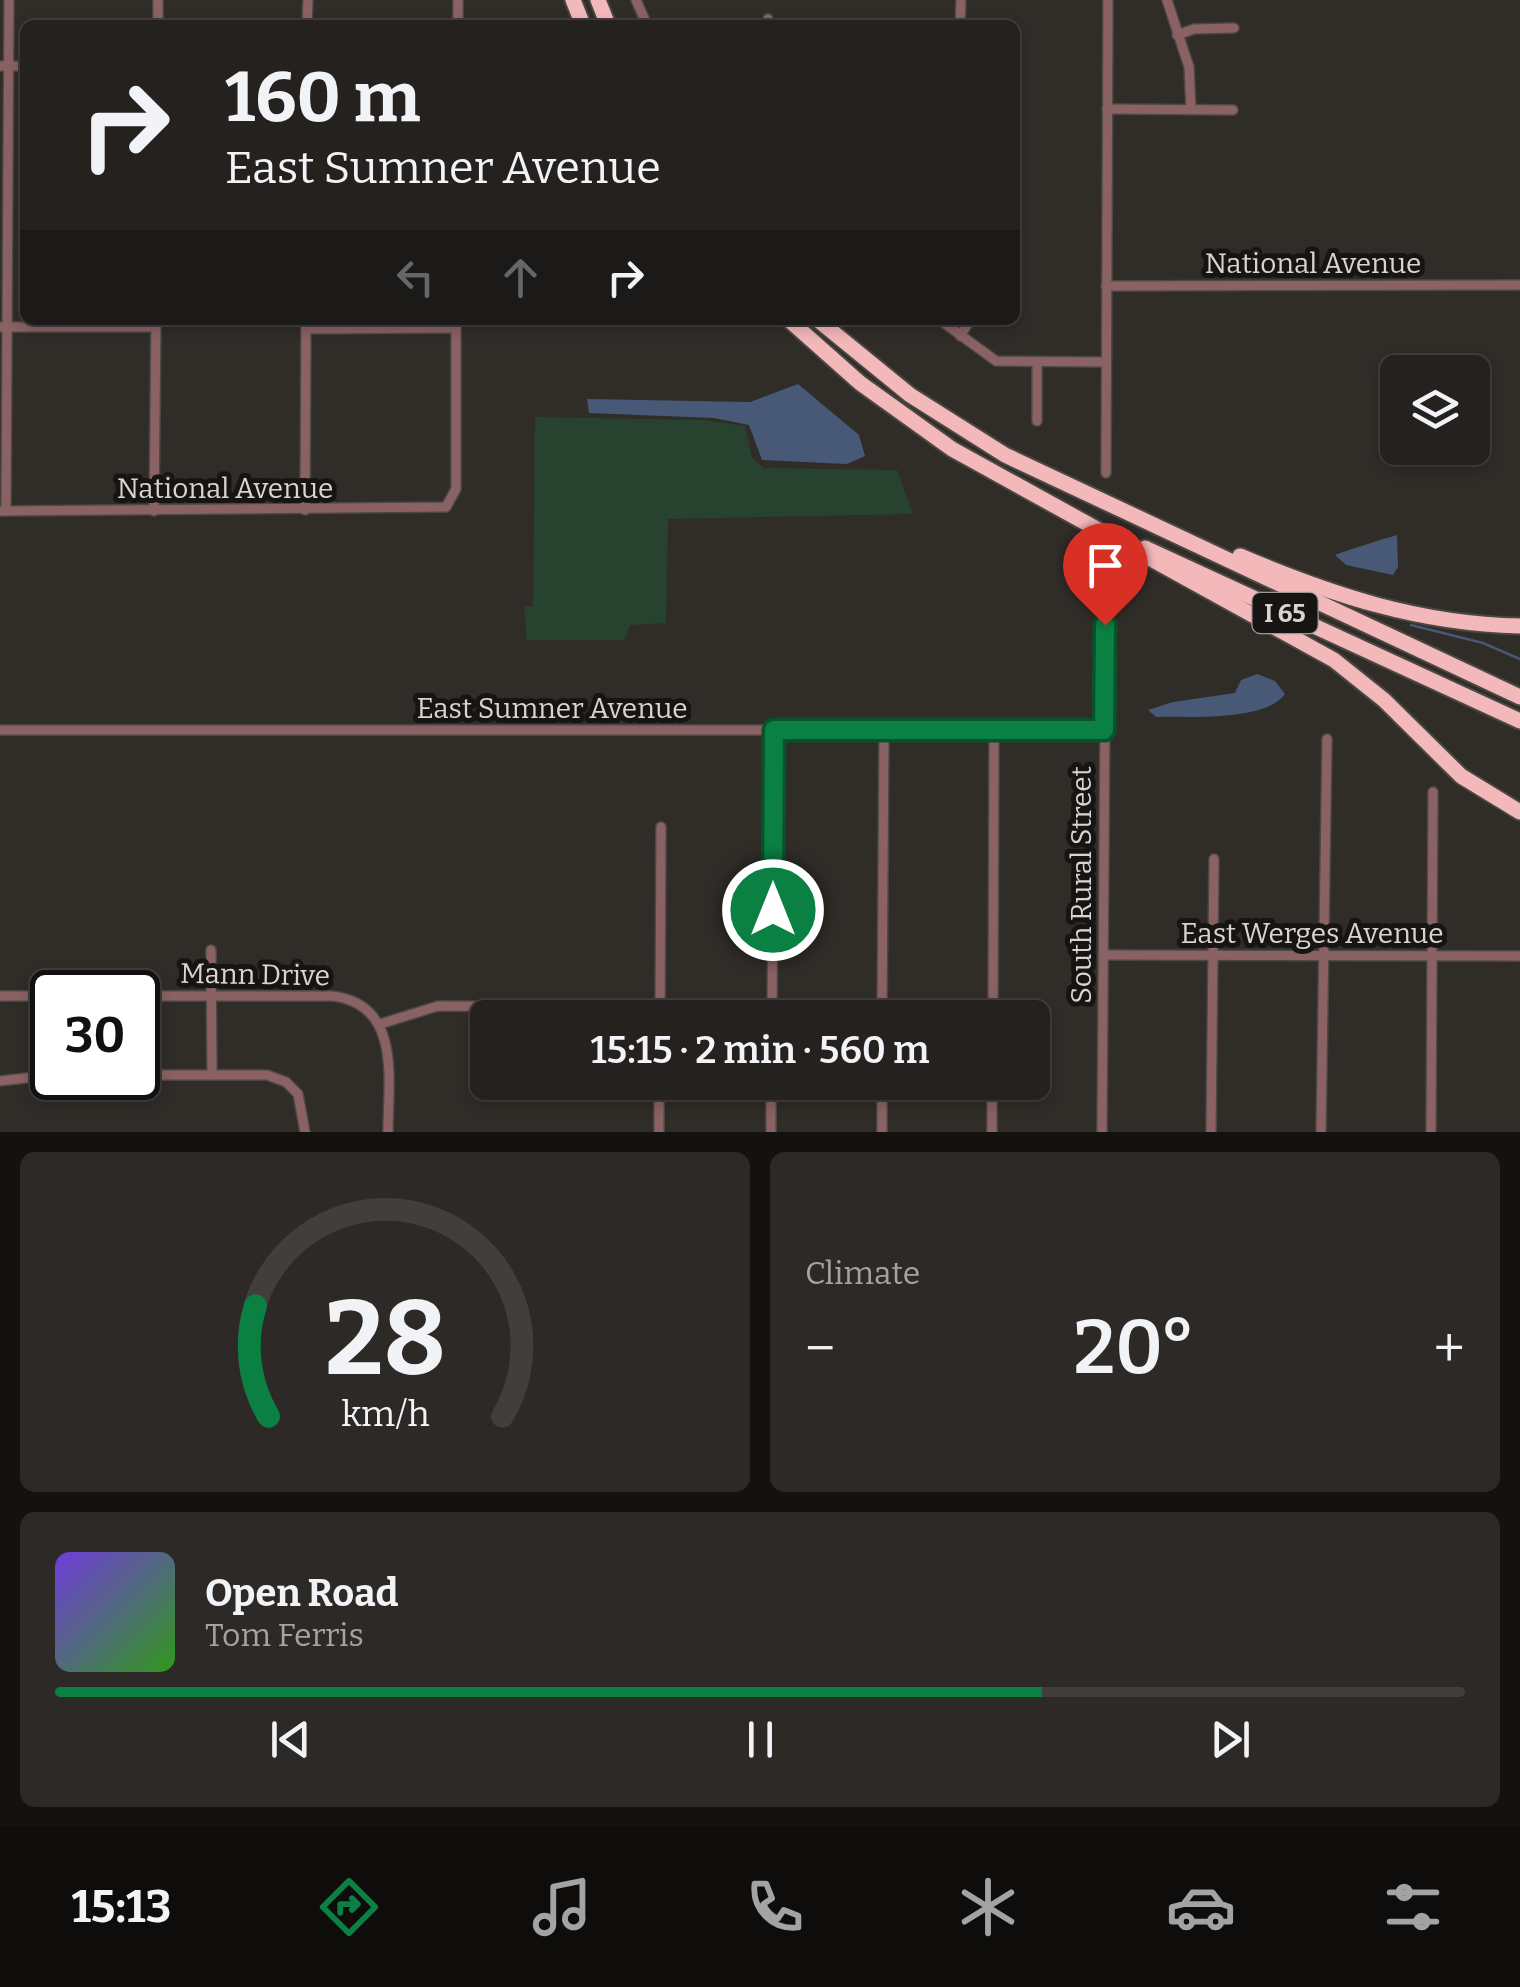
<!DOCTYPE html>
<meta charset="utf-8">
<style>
body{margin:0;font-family:Bitter,serif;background:#2c2927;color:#f1f3f6;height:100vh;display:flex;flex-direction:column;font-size:38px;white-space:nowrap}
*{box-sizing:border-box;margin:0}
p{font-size:32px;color:#a3a3a4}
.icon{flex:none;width:55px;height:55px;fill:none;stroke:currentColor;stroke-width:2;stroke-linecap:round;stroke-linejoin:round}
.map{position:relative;height:1132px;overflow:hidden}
.drawer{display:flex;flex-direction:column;gap:20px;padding:20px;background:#141210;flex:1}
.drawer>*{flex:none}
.guide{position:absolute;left:20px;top:20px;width:1000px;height:305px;border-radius:15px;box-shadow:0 5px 15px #0003,0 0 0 2px #413e3c;background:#24211e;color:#f1f3f6;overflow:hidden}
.fabs{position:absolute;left:1380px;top:355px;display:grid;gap:20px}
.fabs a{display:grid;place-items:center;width:110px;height:110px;border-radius:15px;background:#24211e;box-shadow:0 5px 15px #0003,0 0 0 2px #413e3c;font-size:50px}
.speed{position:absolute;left:30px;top:970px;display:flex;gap:20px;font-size:50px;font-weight:700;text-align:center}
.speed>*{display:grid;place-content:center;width:130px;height:130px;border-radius:50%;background:#24211e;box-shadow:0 5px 15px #0003,0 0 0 2px #413e3c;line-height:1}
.speed .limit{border:5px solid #111;border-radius:15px;background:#fff;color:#111}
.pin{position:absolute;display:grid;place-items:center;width:85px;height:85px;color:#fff;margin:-102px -42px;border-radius:50% 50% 50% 0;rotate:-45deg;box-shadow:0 0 10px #0007}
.pin .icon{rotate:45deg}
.me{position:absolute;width:110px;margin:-55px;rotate:0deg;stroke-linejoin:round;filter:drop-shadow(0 0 8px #0008)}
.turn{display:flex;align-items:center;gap:35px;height:210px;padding:0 40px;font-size:45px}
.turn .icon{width:130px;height:130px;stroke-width:2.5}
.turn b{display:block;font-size:70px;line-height:85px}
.lanes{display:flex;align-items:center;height:95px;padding:0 40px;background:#0003;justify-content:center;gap:50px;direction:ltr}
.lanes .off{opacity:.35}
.big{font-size:75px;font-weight:600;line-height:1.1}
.drawer .widget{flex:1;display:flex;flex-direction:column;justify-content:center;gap:15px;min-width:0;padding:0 35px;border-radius:15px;background:#2c2927}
.drawer .dial{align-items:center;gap:0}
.dial svg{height:260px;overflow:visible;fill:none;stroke:#413e3c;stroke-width:7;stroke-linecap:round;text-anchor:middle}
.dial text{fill:#f1f3f6;stroke:none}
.song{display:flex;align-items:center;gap:30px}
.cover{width:120px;height:120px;border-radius:15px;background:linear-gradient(135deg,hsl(260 70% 55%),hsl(110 70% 35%))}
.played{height:10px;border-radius:5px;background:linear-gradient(90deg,#0b8043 70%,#413e3c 70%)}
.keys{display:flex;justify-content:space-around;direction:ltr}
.heat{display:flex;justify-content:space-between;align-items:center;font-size:55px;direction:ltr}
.drawer .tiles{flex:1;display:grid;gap:20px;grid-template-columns:1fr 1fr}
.widget:last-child{grid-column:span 2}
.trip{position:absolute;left:470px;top:1000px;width:580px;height:100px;border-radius:15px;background:#24211e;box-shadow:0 5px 15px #0003,0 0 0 2px #413e3c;font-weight:600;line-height:100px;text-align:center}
.tab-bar{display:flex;height:160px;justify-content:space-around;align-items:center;background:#0e0d0c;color:#a3a3a4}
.tab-bar .icon{width:70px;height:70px}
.tab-bar .current{color:#0b8043}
.tab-bar b{font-size:45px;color:#f1f3f6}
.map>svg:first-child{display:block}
.green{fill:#274330}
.water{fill:#485877}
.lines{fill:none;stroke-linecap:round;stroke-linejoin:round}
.stream{stroke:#485877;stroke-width:2.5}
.street-casing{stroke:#4b4743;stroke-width:12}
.highway-casing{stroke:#4b4743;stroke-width:19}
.street{stroke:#8a6264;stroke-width:9}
.highway{stroke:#f3b8ba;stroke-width:15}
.route-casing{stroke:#07532c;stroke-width:25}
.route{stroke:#0b8043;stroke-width:18}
.labels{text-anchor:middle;stroke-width:10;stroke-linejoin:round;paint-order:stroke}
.shield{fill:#171513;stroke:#9d9b99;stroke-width:2.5}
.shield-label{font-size:25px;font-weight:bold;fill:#d7d5d2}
.street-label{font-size:28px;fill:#d7d5d2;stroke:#171513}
</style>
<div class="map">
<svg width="1520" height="1132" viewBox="0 0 1520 1132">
<rect width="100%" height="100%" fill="#302c28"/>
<polygon class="green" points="535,417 703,420 745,426 752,458 764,468 897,470 913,514 668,519 666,623 630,625 624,640 527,640 524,607 533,606"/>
<g class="water">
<polygon points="798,384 859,435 865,456 847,464 762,460 749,425 714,418 589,413 587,399 750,402"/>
<path d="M 1397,535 L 1398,567 L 1393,575 L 1346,565 L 1335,555 C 1338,553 1387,538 1397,535 Z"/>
<path d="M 1257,674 L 1275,681 L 1285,694 C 1265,722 1188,716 1156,717 L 1148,710 L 1173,702 L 1235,693 L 1241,680 Z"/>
</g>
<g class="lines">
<polyline class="stream" points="1411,625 1483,643 1520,659"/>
<defs>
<g id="street">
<polyline points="636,0 647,25"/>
<polyline points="1167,0 1189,67 1191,109"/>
<polyline points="158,25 158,0"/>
<polyline points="307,25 308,0"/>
<polyline points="458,25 458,0"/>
<polyline points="767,25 768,19"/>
<polyline points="960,25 961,0"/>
<polyline points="1177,35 1194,29 1234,28"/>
<polyline points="0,66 25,66"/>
<polyline points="1107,109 1233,110"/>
<polyline points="1106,286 1520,285"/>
<polyline points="940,320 996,361 1106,362"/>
<polyline points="0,327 156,327"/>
<polyline points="306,329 456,328"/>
<polyline points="960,336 970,320"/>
<polyline points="1037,421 1037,364"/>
<polyline points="1106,473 1108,0"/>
<polyline points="305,510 306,320"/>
<polyline points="0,511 446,507 456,489 456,320"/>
<polyline points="6,511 9,0"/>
<polyline points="154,511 156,320"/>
<polyline points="0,730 1104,730"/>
<polyline points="211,950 212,1075"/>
<polyline points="1104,955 1520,956"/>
<polyline points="0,996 52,996"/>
<path d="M 138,996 L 332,996 C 402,1004 388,1080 388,1132"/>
<polyline points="660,1018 661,827"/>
<polyline points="772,1018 774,731"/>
<polyline points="882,1018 884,730"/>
<polyline points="993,1018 994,731"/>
<polyline points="380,1024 438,1006 660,1007"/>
<polyline points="138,1075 267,1075 286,1082 298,1094 305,1132"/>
<polyline points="0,1081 52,1075"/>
<polyline points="659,1132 659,1082"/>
<polyline points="771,1132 771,1082"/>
<polyline points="882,1132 882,1082"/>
<polyline points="992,1132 992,1082"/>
<polyline points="1102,1132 1106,578"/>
<polyline points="1211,1132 1214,859"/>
<polyline points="1321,1132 1327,739"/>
<polyline points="1431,1132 1433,792"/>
</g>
<g id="highway">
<polyline points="573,0 583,25"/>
<polyline points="598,0 608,25"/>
<polyline points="789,320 860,383 952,449 1334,660 1384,700 1461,776 1520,812"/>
<polyline points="818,320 910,395 1005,455 1520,697"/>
<polyline points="1145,548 1520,721"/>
<path d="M 1240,556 C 1332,595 1419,624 1520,626"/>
</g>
</defs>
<use href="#street" class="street-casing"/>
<use href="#highway" class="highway-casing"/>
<use href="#street" class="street"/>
<use href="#highway" class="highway"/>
</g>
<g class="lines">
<defs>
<polyline id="route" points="773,910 774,730 1104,730 1105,625"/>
</defs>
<use href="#route" class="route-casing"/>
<use href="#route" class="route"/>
</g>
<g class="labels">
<rect class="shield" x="1252.5" y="593" width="65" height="40" rx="8"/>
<g class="shield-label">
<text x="1285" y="622">I 65</text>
</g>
<g class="street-label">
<text x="1313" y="273">National Avenue</text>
<text x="225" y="498">National Avenue</text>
<text x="552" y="718">East Sumner Avenue</text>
<text transform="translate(1081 885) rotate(-90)" y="10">South Rural Street</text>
<text x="1312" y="943">East Werges Avenue</text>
<text transform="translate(255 974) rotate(1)" y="10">Mann Drive</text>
</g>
</g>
</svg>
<div class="fabs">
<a><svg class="icon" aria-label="layers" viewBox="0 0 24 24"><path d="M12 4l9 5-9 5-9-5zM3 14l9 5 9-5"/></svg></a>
</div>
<div class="speed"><div class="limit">30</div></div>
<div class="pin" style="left:1105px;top:625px;background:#d93025"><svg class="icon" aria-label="arrive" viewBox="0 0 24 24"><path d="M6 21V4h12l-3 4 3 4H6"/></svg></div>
<svg class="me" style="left:773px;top:910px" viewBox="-20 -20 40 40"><circle r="17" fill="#0b8043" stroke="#fff" stroke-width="3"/><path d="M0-11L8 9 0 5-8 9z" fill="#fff"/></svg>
<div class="trip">15:15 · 2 min · 560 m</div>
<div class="guide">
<div class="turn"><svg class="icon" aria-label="right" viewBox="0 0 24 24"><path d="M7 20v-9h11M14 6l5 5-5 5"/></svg><div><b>160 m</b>East Sumner Avenue</div></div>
<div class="lanes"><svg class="icon off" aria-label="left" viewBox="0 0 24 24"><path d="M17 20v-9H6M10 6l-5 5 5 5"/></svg><svg class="icon off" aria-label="ahead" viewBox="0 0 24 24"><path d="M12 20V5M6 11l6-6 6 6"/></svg><svg class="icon" aria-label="right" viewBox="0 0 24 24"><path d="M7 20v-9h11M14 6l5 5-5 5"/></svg></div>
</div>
</div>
<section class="drawer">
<div class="tiles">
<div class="widget dial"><svg viewBox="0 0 100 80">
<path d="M14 69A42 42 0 1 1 86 69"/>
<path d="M14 69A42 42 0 0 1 10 35" stroke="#0b8043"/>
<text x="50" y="56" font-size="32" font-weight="700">28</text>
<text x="50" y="72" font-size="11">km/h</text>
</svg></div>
<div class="widget"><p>Climate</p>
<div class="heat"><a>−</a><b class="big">20°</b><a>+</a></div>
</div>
<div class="widget">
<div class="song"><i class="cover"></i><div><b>Open Road</b><p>Tom Ferris</p></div></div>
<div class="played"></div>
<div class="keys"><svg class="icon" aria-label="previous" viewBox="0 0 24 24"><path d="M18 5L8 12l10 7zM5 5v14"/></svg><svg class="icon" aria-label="pause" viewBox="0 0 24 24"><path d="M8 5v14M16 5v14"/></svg><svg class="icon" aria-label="next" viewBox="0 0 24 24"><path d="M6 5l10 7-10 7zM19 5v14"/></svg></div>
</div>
</div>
</section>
<nav class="tab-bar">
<b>15:13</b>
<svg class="icon current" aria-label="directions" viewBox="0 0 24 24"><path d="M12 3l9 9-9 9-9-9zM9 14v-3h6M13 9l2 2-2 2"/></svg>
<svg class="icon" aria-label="music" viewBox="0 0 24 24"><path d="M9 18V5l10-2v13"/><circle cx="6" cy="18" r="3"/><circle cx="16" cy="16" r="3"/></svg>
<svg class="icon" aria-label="phone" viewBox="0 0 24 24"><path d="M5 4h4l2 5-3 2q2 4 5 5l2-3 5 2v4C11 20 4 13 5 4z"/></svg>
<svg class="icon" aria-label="climate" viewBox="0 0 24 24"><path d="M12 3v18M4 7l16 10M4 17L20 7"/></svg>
<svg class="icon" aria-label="car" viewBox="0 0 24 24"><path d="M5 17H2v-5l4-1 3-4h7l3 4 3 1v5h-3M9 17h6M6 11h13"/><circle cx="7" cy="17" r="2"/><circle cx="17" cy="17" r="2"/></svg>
<svg class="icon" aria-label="filters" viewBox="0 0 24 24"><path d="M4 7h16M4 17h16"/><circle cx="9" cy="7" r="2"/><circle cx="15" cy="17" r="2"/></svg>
</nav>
